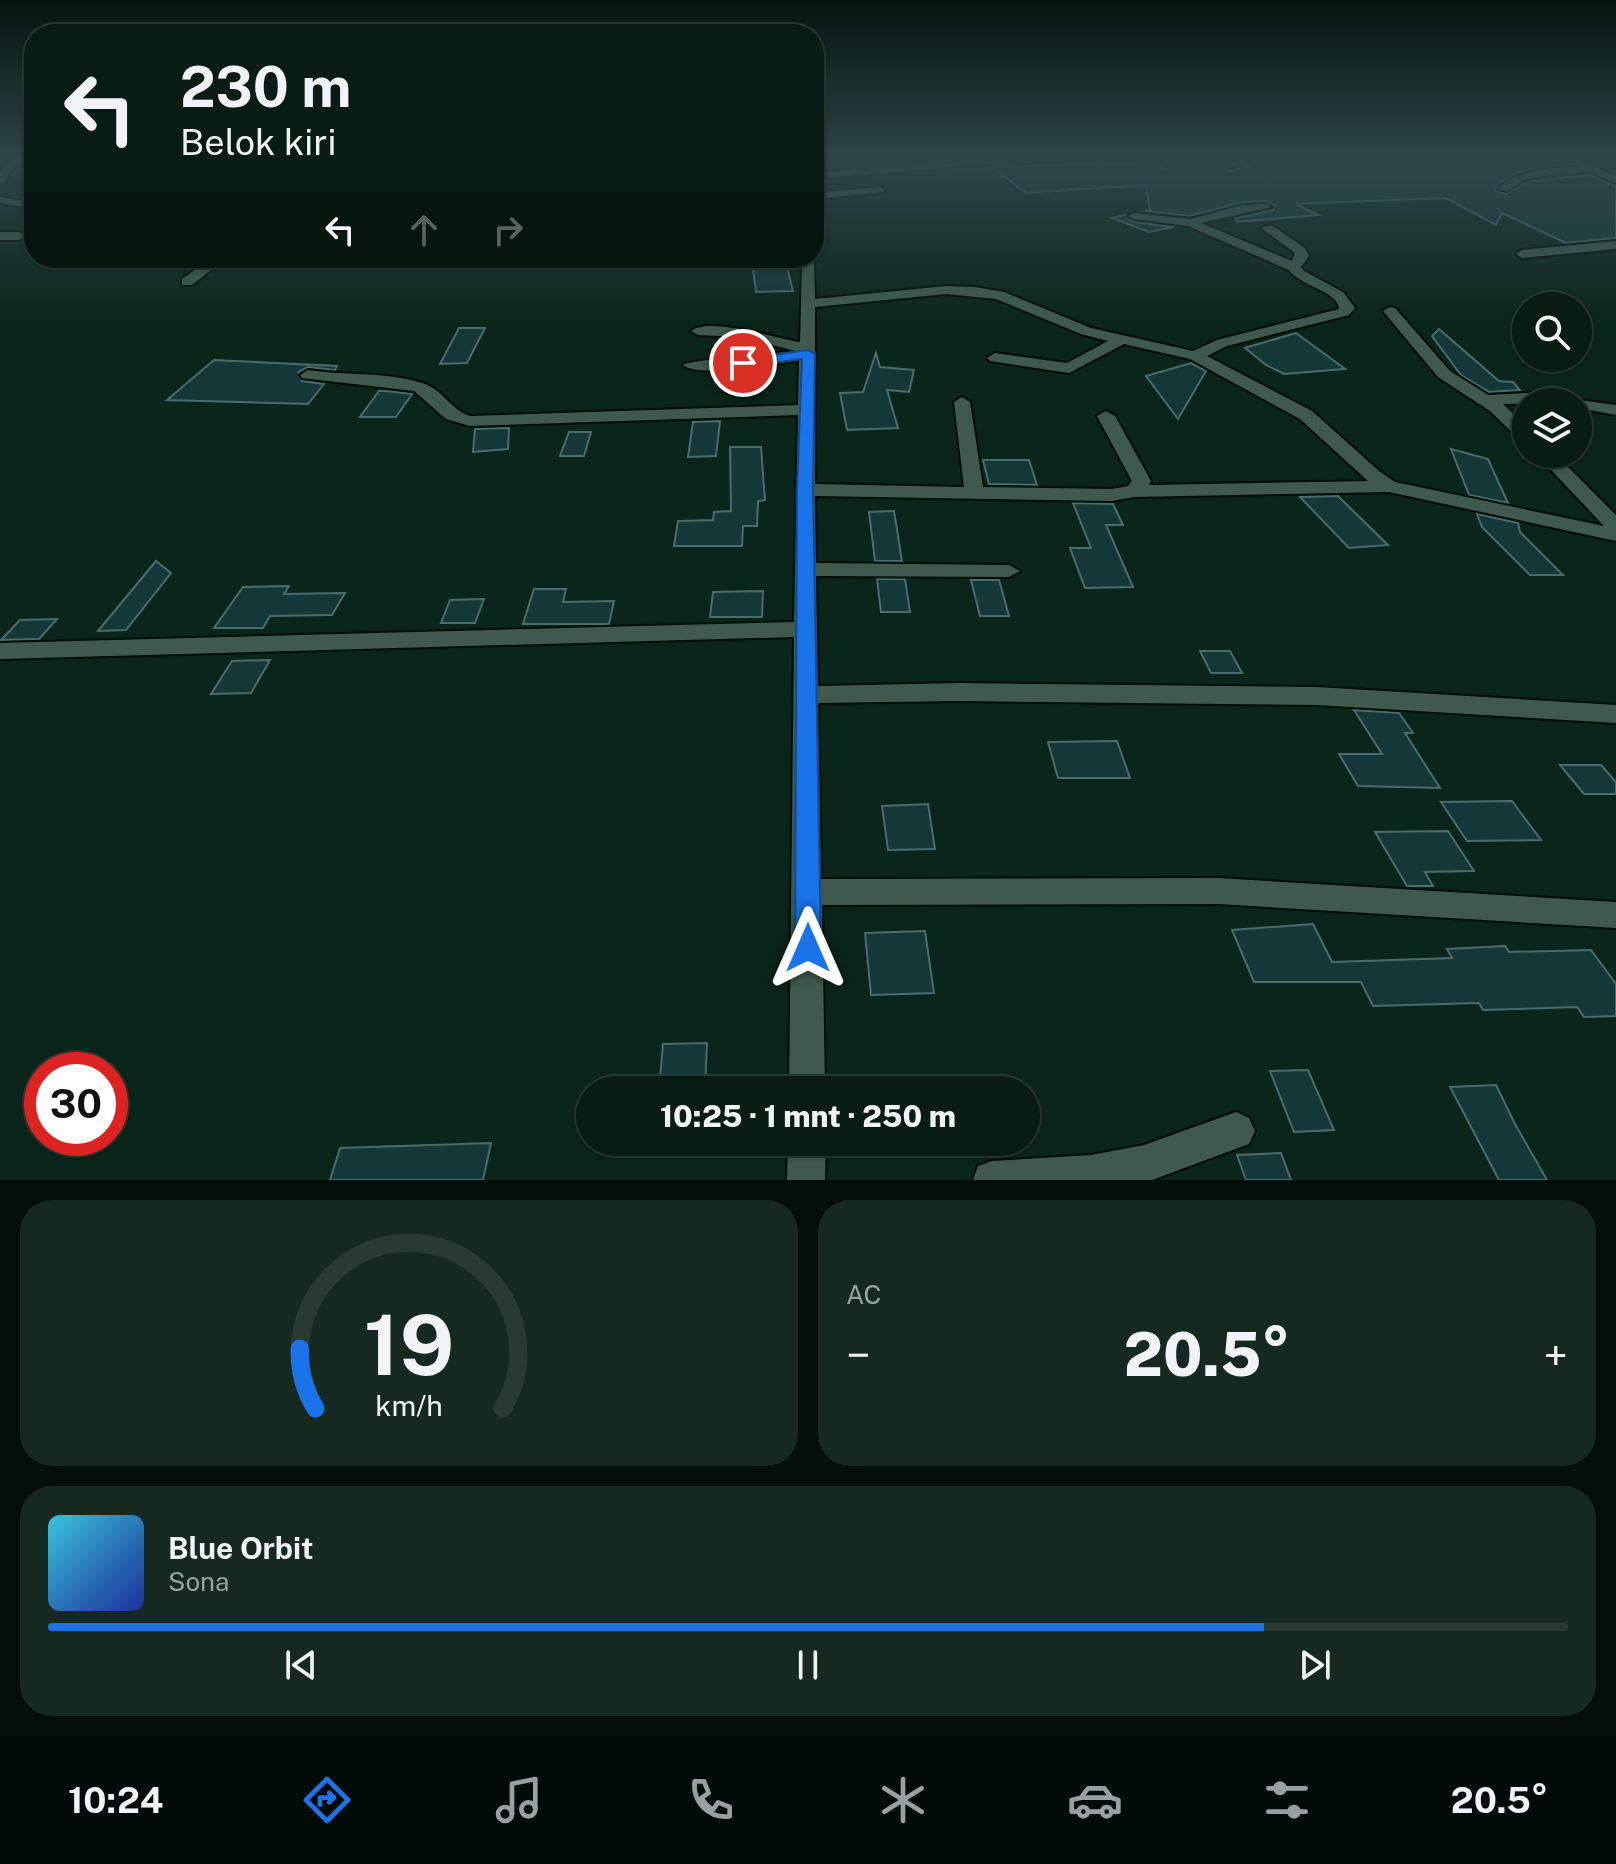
<!DOCTYPE html>
<html lang="id">
<meta charset="utf-8">
<style>
body{margin:0;font-family:"Public Sans",sans-serif;background:#162921;color:#f1f3f6;height:100vh;display:flex;flex-direction:column;font-size:30px;white-space:nowrap}
*{box-sizing:border-box;margin:0}
p{font-size:26px;color:#98a1a0}
.icon{flex:none;width:44px;height:44px;fill:none;stroke:currentColor;stroke-width:2;stroke-linecap:round;stroke-linejoin:round}
.map{position:relative;height:1180px;overflow:hidden}
.details{display:flex;flex-direction:column;gap:20px;padding:20px;background:#040f0a;flex:1}
.details>*{flex:none}
.guide{position:absolute;left:24px;top:24px;width:800px;height:244px;border-radius:32px;box-shadow:0 2px 6px #0004,0 0 0 2px #293a33;background:#081c13;color:#f1f3f6;overflow:hidden}
.buttons{position:absolute;left:1512px;top:292px;display:grid;gap:16px}
.buttons a{display:grid;place-items:center;width:80px;height:80px;border-radius:50%;background:#081c13;box-shadow:0 2px 6px #0004,0 0 0 2px #293a33;font-size:40px}
.speed{position:absolute;left:24px;top:1052px;display:flex;gap:16px;font-size:40px;font-weight:700;text-align:center}
.speed>*{display:grid;place-content:center;width:104px;height:104px;border-radius:50%;background:#081c13;box-shadow:0 2px 6px #0004,0 0 0 2px #293a33;line-height:1}
.speed .limit{border:12px solid #d22;background:#fff;color:#111}
.pin{position:absolute;display:grid;place-items:center;width:68px;height:68px;color:#fff;margin:-34px;border:4px solid #fff;border-radius:50%;box-shadow:0 2px 8px #0007}
.me{position:absolute;width:88px;margin:-44px;rotate:0deg;stroke-linejoin:round;filter:drop-shadow(0 0 6px #0008)}
.turn{display:flex;align-items:center;gap:28px;height:168px;padding:0 24px;font-size:36px}
.turn .icon{width:104px;height:104px;stroke-width:2.5}
.turn b{display:block;font-size:56px;line-height:68px}
.lanes{display:flex;align-items:center;height:76px;padding:0 24px;background:#0003;justify-content:center;gap:40px;direction:ltr}
.lanes .off{opacity:.35}
.big{font-size:60px;font-weight:800;line-height:1.1}
.details .card{flex:1;display:flex;flex-direction:column;justify-content:center;gap:12px;min-width:0;padding:0 28px;border-radius:32px;background:#162921}
.details .dial{align-items:center;gap:0}
.dial svg{height:208px;overflow:visible;fill:none;stroke:#293a33;stroke-width:7;stroke-linecap:round;text-anchor:middle}
.dial text{fill:#f1f3f6;stroke:none}
.song{display:flex;align-items:center;gap:24px}
.cover{width:96px;height:96px;border-radius:12px;background:linear-gradient(135deg,hsl(190 70% 55%),hsl(230 70% 35%))}
.played{height:8px;border-radius:4px;background:linear-gradient(90deg,#1a73e8 80%,#293a33 80%)}
.keys{display:flex;justify-content:space-around;direction:ltr}
.heat{display:flex;justify-content:space-between;align-items:center;font-size:44px;direction:ltr}
.details .tiles{flex:1;display:grid;gap:20px;grid-template-columns:1fr 1fr}
.card:last-child{grid-column:span 2}
.trip{position:absolute;left:576px;top:1076px;width:464px;height:80px;border-radius:40px;background:#081c13;box-shadow:0 2px 6px #0004,0 0 0 2px #293a33;font-weight:800;line-height:80px;text-align:center}
.dock{display:flex;height:128px;justify-content:space-around;align-items:center;background:#030b08;color:#98a1a0}
.dock .icon{width:56px;height:56px}
.dock .active{color:#1a73e8}
.dock b{font-size:36px;color:#f1f3f6}
.map>svg:first-child{display:block}
.building{fill:#143737;stroke:#496c6c;stroke-width:2}
.lines{fill:none;stroke-linecap:round;stroke-linejoin:round}
.street-casing{stroke:#000e05;stroke-width:4}
.street{fill:#3f5a4c;fill-rule:evenodd}
.route{fill:#1a73e8;stroke:#114b97;stroke-width:2}
</style>
<div class="map">
<svg width="1616" height="1180" viewBox="0 0 1616 1180">
<rect width="100%" height="100%" fill="#0a2519"/>
<g class="building">
<polygon points="1142,159 1152,159 1164,169 1225,168 1229,171 1249,167 1239,160 1581,159 1577,164 1524,170 1504,180 1496,191 1506,194 1527,182 1589,175 1616,186 1616,238 1566,243 1502,213 1496,225 1446,198 1296,204 1318,215 1237,222 1236,218 1273,210 1275,206 1266,201 1243,202 1190,216 1145,211 1150,210 1146,185 1026,193 992,167 1143,163"/>
<polygon points="1125,215 1134,222 1174,227 1149,232 1112,218"/>
<polygon points="787,267 793,291 756,292 753,269"/>
<polygon points="459,328 485,328 467,363 440,364"/>
<polygon points="1439,329 1499,381 1513,382 1520,390 1489,392 1461,375 1432,336"/>
<polygon points="1296,333 1345,369 1284,374 1266,365 1245,348"/>
<polygon points="876,353 880,367 914,370 909,392 887,390 898,428 847,430 840,393 863,392"/>
<polygon points="214,360 337,366 335,370 308,367 298,372 302,381 324,384 308,404 167,400"/>
<polygon points="1191,363 1206,371 1178,419 1146,376"/>
<polygon points="379,391 385,391 412,394 396,417 360,417"/>
<polygon points="720,421 716,456 688,457 693,422"/>
<polygon points="509,428 508,449 473,452 475,429"/>
<polygon points="569,432 591,432 584,456 560,456"/>
<polygon points="730,447 761,447 765,500 758,501 757,526 743,526 742,546 674,546 678,521 713,520 714,512 731,511"/>
<polygon points="1451,449 1488,459 1508,503 1469,495"/>
<polygon points="983,460 1029,460 1037,485 989,484"/>
<polygon points="1338,496 1388,545 1349,548 1300,497"/>
<polygon points="1073,503 1113,504 1123,525 1106,525 1133,587 1085,588 1070,548 1091,548"/>
<polygon points="894,511 902,561 875,561 869,512"/>
<polygon points="1477,514 1518,523 1520,532 1563,575 1530,575 1482,527"/>
<polygon points="156,561 171,573 126,630 98,631"/>
<polygon points="877,579 905,579 910,612 881,612"/>
<polygon points="971,580 999,580 1009,616 980,616"/>
<polygon points="289,586 284,594 345,593 332,615 270,616 263,628 214,628 243,587"/>
<polygon points="534,589 566,589 563,602 614,601 609,624 523,624"/>
<polygon points="763,591 762,617 710,617 713,592"/>
<polygon points="484,599 475,623 441,623 450,600"/>
<polygon points="57,619 39,639 1,640 20,620"/>
<polygon points="1200,651 1230,651 1242,673 1211,673"/>
<polygon points="270,660 251,693 211,694 232,661"/>
<polygon points="1354,710 1399,713 1413,733 1405,733 1440,788 1358,786 1339,754 1382,754"/>
<polygon points="1117,741 1130,778 1058,778 1048,742"/>
<polygon points="1560,765 1601,765 1616,782 1616,794 1584,794"/>
<polygon points="1512,801 1541,840 1467,841 1441,802"/>
<polygon points="928,804 935,849 888,850 882,806"/>
<polygon points="1448,831 1474,871 1425,872 1433,886 1407,886 1375,832"/>
<polygon points="1313,924 1332,962 1452,958 1447,949 1505,946 1509,952 1591,950 1616,984 1616,1016 1584,1017 1577,1007 1483,1010 1479,1003 1373,1006 1361,982 1254,982 1232,930"/>
<polygon points="925,931 934,993 871,995 865,933"/>
<polygon points="707,1043 705,1090 659,1090 663,1044"/>
<polygon points="1308,1070 1334,1130 1294,1132 1270,1071"/>
<polygon points="1496,1085 1515,1124 1547,1180 1499,1180 1450,1087"/>
<polygon points="491,1143 483,1180 330,1180 340,1148"/>
<polygon points="1281,1153 1291,1180 1246,1180 1237,1155"/>
</g>
<g class="lines">
<defs>
<g id="street">
<polygon points="8,159 18,159 5,182 0,185 0,173"/>
<polygon points="996,159 1045,159 814,179 814,173"/>
<polygon points="1225,159 1235,159 1237,166 1228,168"/>
<path d="M 1582,162 L 1616,176 L 1616,183 L 1590,172 L 1557,174 L 1526,179 L 1507,191 L 1498,189 C 1519,168 1550,168 1578,167 Z"/>
<polygon points="880,187 885,190 884,192 814,199 814,193"/>
<polygon points="0,197 34,203 34,209 0,203"/>
<path d="M 1243,205 L 1266,204 L 1272,207 L 1201,223 L 1292,261 L 1295,253 L 1261,228 L 1271,225 L 1305,248 L 1309,256 L 1301,267 L 1304,271 L 1343,292 L 1355,308 L 1349,315 L 1227,346 L 1207,356 L 1312,411 L 1379,471 L 1395,482 L 1604,526 L 1536,454 L 1555,454 L 1616,515 L 1616,541 L 1389,492 L 1134,497 L 1112,501 L 815,496 L 816,563 L 1009,565 L 1020,571 L 1009,577 L 816,576 L 818,686 L 960,683 L 1317,687 L 1616,705 L 1616,723 L 1317,705 L 960,701 L 818,703 L 821,879 L 1218,878 L 1616,902 L 1616,928 L 1218,904 L 822,905 L 825,1090 L 789,1090 L 794,637 L 0,659 L 0,643 L 794,622 L 798,415 L 470,426 L 446,419 L 414,391 L 302,378 L 300,375 L 308,370 C 346,376 388,371 425,384 C 444,391 451,410 470,416 L 798,405 L 799,360 C 775,363 701,379 683,365 C 689,360 779,353 796,351 L 740,337 L 698,335 L 691,331 C 710,316 775,339 800,342 L 802,264 L 737,266 L 666,262 L 660,258 L 814,256 L 815,299 L 946,286 L 975,287 L 1004,292 L 1091,328 L 1193,351 L 1217,340 L 1339,309 C 1338,291 1300,286 1289,270 L 1188,226 L 1134,219 L 1128,216 L 1134,213 L 1190,219 ZM 946,294 L 996,299 L 1081,334 L 1108,341 L 1067,363 L 995,353 L 987,358 L 990,361 L 1069,373 L 1124,344 L 1190,359 L 1300,419 L 1368,481 L 1149,485 L 1151,481 L 1115,416 L 1106,411 L 1097,416 L 1132,481 L 1128,486 L 1112,489 L 983,487 L 970,402 L 962,397 L 954,402 L 964,487 L 815,484 L 815,307 Z"/>
<polygon points="0,232 19,232 25,236 19,240 0,240"/>
<polygon points="1616,241 1616,249 1522,258 1516,254 1522,250"/>
<polygon points="212,258 226,258 192,285 182,285 182,279"/>
<polygon points="1390,307 1395,308 1450,371 1488,395 1528,393 1616,405 1616,415 1578,408 1578,402 1503,404 1526,426 1526,441 1520,440 1490,411 1438,377 1383,311"/>
<polygon points="1236,1112 1249,1118 1255,1131 1249,1144 1152,1180 973,1180 978,1166 992,1161 1091,1155 1144,1145"/>
<polygon points="788,1142 826,1142 825,1180 787,1180"/>
</g>
</defs>
<use href="#street" class="street-casing"/>
<use href="#street" class="street"/>
</g>
<linearGradient id="sky" x2="0" y2="1"><stop stop-color="#06140e"/><stop offset="0.49" stop-color="#2d4649"/><stop offset="1" stop-color="#2d4649" stop-opacity="0"/></linearGradient>
<rect width="1616" height="324" fill="url(#sky)"/>
<polygon class="route" points="808,350 815,354 813,490 821,948 818,957 808,960 799,957 795,948 797,490 802,359 743,367 737,363 743,359"/>
</svg>
<div class="buttons">
<a><svg class="icon" aria-label="search" viewBox="0 0 24 24"><circle cx="10" cy="10" r="6"/><path d="M15 15l6 6"/></svg></a>
<a><svg class="icon" aria-label="layers" viewBox="0 0 24 24"><path d="M12 4l9 5-9 5-9-5zM3 14l9 5 9-5"/></svg></a>
</div>
<div class="speed"><div class="limit">30</div></div>
<div class="pin" style="left:743px;top:363px;background:#d93025"><svg class="icon" aria-label="arrive" viewBox="0 0 24 24"><path d="M6 21V4h12l-3 4 3 4H6"/></svg></div>
<svg class="me" style="left:808px;top:948px" viewBox="-20 -20 40 40"><path d="M0-17L14 15 0 8-14 15z" fill="#1a73e8" stroke="#fff" stroke-width="4"/></svg>
<div class="trip">10:25 · 1 mnt · 250 m</div>
<div class="guide">
<div class="turn"><svg class="icon" aria-label="left" viewBox="0 0 24 24"><path d="M17 20v-9H6M10 6l-5 5 5 5"/></svg><div><b>230 m</b>Belok kiri</div></div>
<div class="lanes"><svg class="icon" aria-label="left" viewBox="0 0 24 24"><path d="M17 20v-9H6M10 6l-5 5 5 5"/></svg><svg class="icon off" aria-label="ahead" viewBox="0 0 24 24"><path d="M12 20V5M6 11l6-6 6 6"/></svg><svg class="icon off" aria-label="right" viewBox="0 0 24 24"><path d="M7 20v-9h11M14 6l5 5-5 5"/></svg></div>
</div>
</div>
<section class="details">
<div class="tiles">
<div class="card dial"><svg viewBox="0 0 100 80">
<path d="M14 69A42 42 0 1 1 86 69"/>
<path d="M14 69A42 42 0 0 1 8 46" stroke="#1a73e8"/>
<text x="50" y="56" font-size="32" font-weight="700">19</text>
<text x="50" y="72" font-size="11">km/h</text>
</svg></div>
<div class="card"><p>AC</p>
<div class="heat"><a>−</a><b class="big">20.5°</b><a>+</a></div>
</div>
<div class="card">
<div class="song"><i class="cover"></i><div><b>Blue Orbit</b><p>Sona</p></div></div>
<div class="played"></div>
<div class="keys"><svg class="icon" aria-label="previous" viewBox="0 0 24 24"><path d="M18 5L8 12l10 7zM5 5v14"/></svg><svg class="icon" aria-label="pause" viewBox="0 0 24 24"><path d="M8 5v14M16 5v14"/></svg><svg class="icon" aria-label="next" viewBox="0 0 24 24"><path d="M6 5l10 7-10 7zM19 5v14"/></svg></div>
</div>
</div>
</section>
<nav class="dock">
<b>10:24</b>
<svg class="icon active" aria-label="directions" viewBox="0 0 24 24"><path d="M12 3l9 9-9 9-9-9zM9 14v-3h6M13 9l2 2-2 2"/></svg>
<svg class="icon" aria-label="music" viewBox="0 0 24 24"><path d="M9 18V5l10-2v13"/><circle cx="6" cy="18" r="3"/><circle cx="16" cy="16" r="3"/></svg>
<svg class="icon" aria-label="phone" viewBox="0 0 24 24"><path d="M5 4h4l2 5-3 2q2 4 5 5l2-3 5 2v4C11 20 4 13 5 4z"/></svg>
<svg class="icon" aria-label="climate" viewBox="0 0 24 24"><path d="M12 3v18M4 7l16 10M4 17L20 7"/></svg>
<svg class="icon" aria-label="car" viewBox="0 0 24 24"><path d="M5 17H2v-5l4-1 3-4h7l3 4 3 1v5h-3M9 17h6M6 11h13"/><circle cx="7" cy="17" r="2"/><circle cx="17" cy="17" r="2"/></svg>
<svg class="icon" aria-label="filters" viewBox="0 0 24 24"><path d="M4 7h16M4 17h16"/><circle cx="9" cy="7" r="2"/><circle cx="15" cy="17" r="2"/></svg>
<b>20.5°</b>
</nav>
